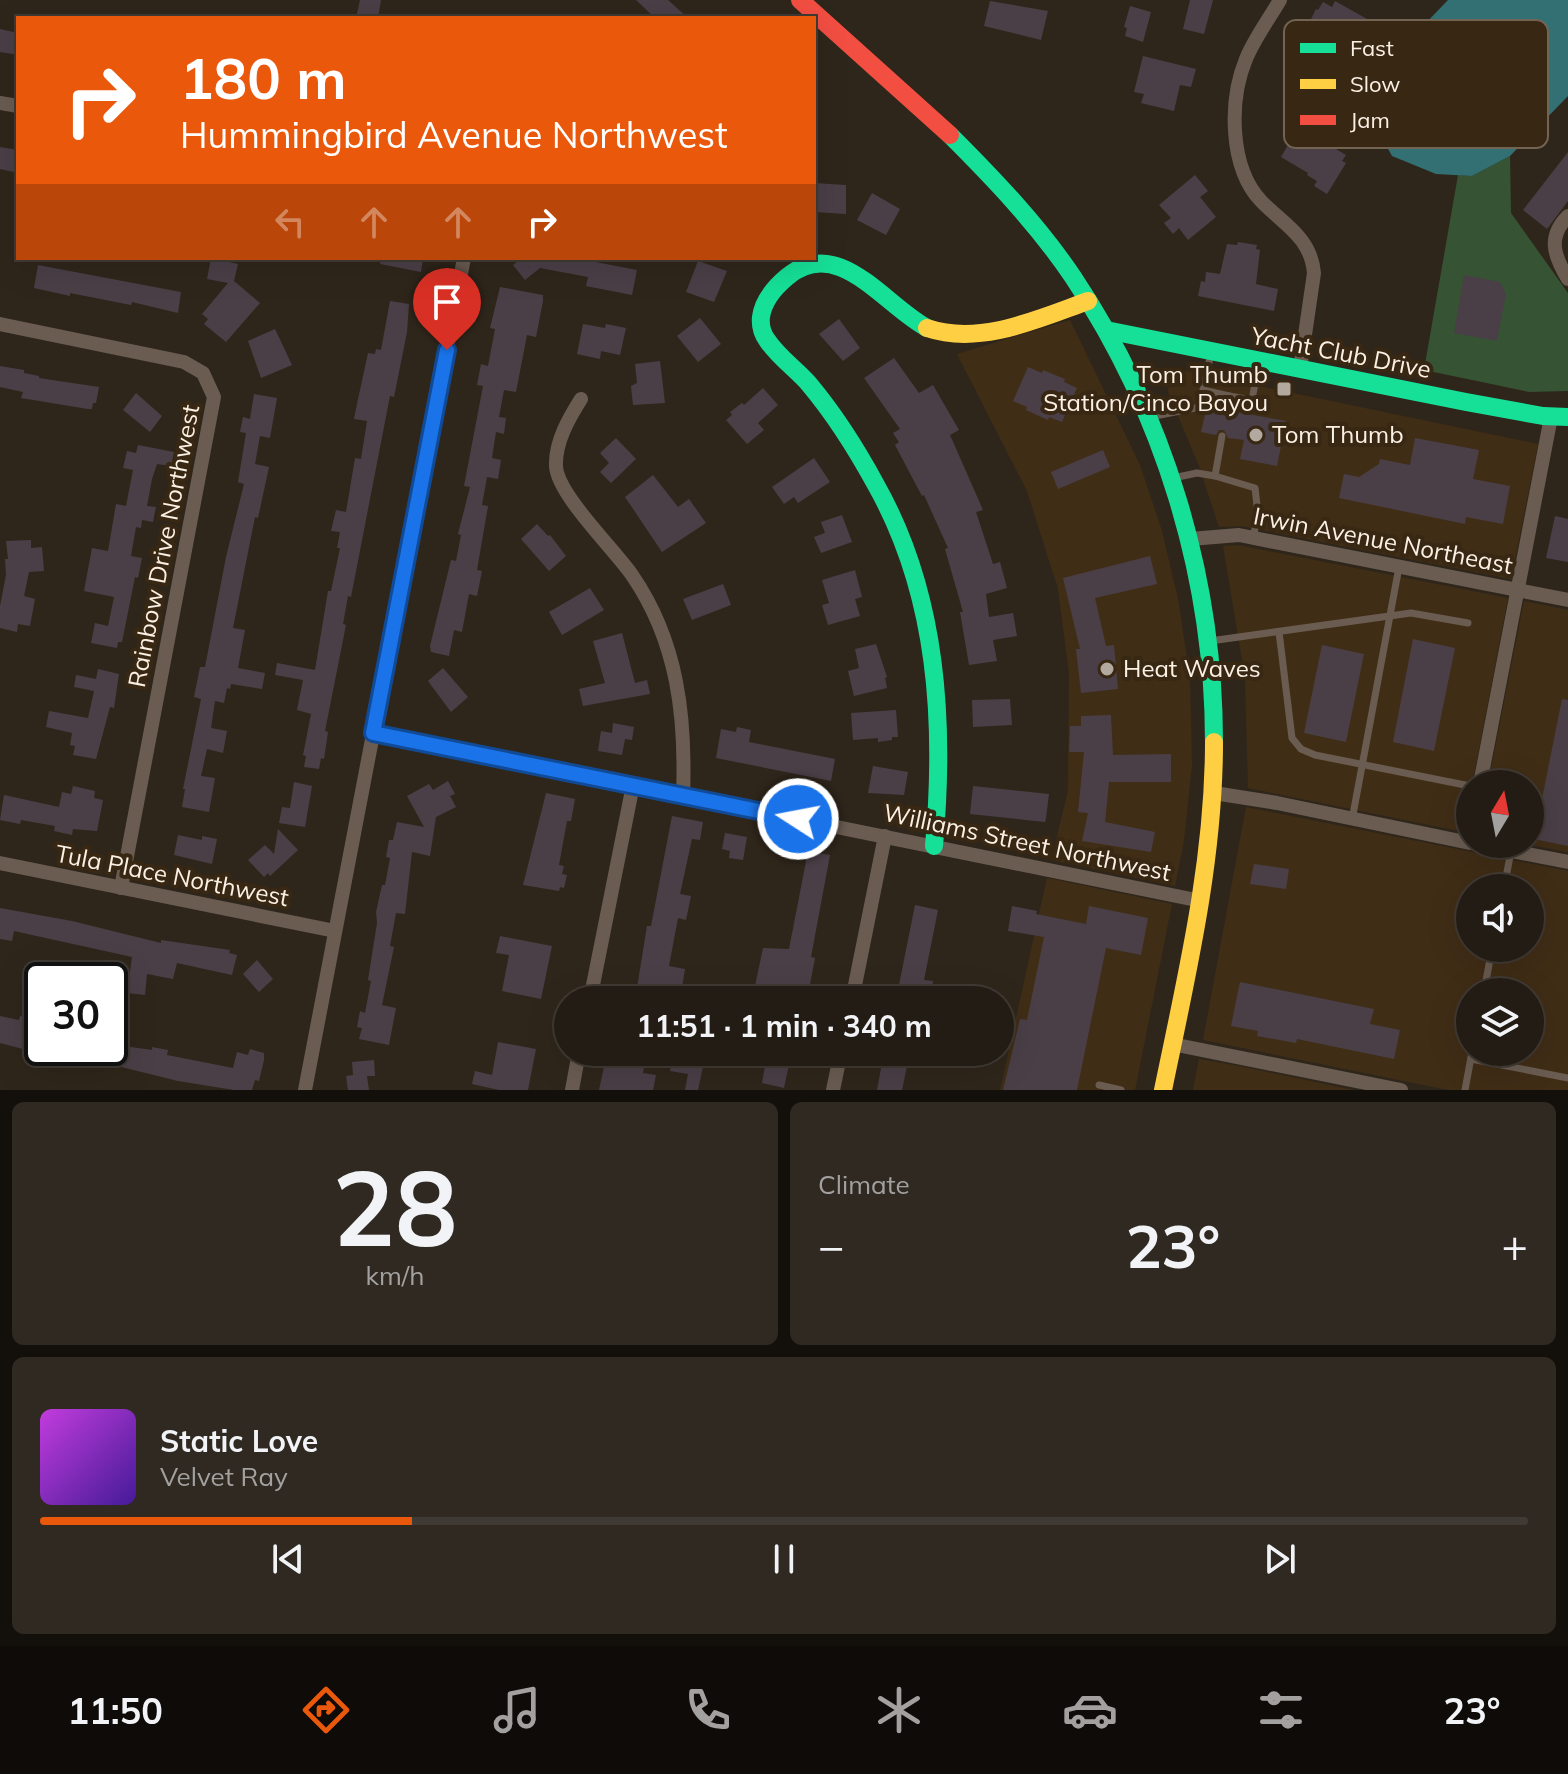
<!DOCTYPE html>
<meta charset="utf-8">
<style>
body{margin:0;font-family:Mulish,sans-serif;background:#2f2922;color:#f1f3f6;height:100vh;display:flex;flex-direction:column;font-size:30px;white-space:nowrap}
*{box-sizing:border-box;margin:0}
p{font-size:26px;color:#a3a1a0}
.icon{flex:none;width:44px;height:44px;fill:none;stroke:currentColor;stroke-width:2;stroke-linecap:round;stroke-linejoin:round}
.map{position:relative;height:1090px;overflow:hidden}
.side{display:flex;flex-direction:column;gap:12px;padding:12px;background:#130f0b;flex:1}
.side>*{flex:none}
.top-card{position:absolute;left:16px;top:16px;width:800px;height:244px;border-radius:0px;box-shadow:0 8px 32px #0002,0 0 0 2px #403a34;background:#ea580c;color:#fff;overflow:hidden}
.needle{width:52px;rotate:10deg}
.buttons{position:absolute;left:1456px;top:770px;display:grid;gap:16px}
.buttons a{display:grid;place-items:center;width:88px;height:88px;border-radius:50%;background:#231c14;box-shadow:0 8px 32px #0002,0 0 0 2px #403a34;font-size:40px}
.speed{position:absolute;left:24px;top:962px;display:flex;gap:16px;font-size:40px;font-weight:700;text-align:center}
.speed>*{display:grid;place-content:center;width:104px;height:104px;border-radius:50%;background:#231c14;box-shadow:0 8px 32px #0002,0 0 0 2px #403a34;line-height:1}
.speed .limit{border:4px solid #111;border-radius:12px;background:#fff;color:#111}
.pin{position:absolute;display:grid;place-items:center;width:68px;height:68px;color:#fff;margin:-82px -34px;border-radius:50% 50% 50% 0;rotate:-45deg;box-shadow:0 0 8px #0007}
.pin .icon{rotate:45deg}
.me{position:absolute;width:88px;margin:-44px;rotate:281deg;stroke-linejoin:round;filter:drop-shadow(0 0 6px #0008)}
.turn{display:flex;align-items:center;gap:28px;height:168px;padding:0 32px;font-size:36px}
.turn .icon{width:104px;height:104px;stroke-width:2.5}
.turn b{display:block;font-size:56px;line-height:68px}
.lanes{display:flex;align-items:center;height:76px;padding:0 32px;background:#0003;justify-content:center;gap:40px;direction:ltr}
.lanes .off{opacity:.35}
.big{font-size:60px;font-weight:700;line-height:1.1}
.side .tile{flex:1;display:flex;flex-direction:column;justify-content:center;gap:12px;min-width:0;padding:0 28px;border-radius:12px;background:#2f2922}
.side .dial{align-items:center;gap:0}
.dial b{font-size:104px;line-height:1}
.song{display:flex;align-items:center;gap:24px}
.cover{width:96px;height:96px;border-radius:12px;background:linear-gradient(135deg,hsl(290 70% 55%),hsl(260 70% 35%))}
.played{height:8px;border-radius:4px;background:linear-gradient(90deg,#ea580c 25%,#403a34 25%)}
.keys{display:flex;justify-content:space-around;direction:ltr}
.heat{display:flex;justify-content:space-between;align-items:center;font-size:44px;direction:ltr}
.side .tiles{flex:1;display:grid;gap:12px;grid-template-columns:1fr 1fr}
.tile:last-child{grid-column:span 2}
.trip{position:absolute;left:554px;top:986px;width:460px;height:80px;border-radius:40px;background:#231c14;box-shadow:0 8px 32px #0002,0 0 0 2px #403a34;font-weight:700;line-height:80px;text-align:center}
.menu{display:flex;height:128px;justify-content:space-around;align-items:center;background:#0e0b08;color:#a3a1a0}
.menu .icon{width:56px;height:56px}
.menu .active{color:#ea580c}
.menu b{font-size:36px;color:#f1f3f6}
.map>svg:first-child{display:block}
.built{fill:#402d16;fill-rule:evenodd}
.green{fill:#365333}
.water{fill:#337074}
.building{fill:#4a3f47}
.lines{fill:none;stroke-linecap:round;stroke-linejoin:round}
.lane{stroke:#6a5c51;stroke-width:7}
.street{stroke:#6a5c51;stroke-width:14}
.fast{stroke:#16e098;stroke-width:18}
.slow{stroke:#ffcf43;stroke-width:18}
.jam{stroke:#f24e42;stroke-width:18}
.route-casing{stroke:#114b97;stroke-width:20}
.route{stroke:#1a73e8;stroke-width:14}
.poi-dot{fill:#b4a99e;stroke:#372713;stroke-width:3}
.labels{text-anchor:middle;stroke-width:8;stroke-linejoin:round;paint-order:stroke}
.street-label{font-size:24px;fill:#fbf0e4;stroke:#372713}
.poi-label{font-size:24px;fill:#fbf0e4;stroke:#372713;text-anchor:start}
.key{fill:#372713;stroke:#726352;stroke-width:2}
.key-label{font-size:22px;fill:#fbf0e4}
</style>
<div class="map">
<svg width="1568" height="1090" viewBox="0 0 1568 1090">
<rect width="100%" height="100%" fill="#2f261b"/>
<g class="built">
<polygon points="1070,320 1140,465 1162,531 1178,599 1190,678 1192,765 1184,840 1175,886 1051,860 1068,791 1069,673 1058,589 1027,491 957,354"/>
<polygon points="1177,369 1538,444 1511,579 1241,526 1219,527 1199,466 1168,392 1170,379"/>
<polygon points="1238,545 1508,598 1463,832 1248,788 1245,678 1223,546"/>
<polygon points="1524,601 1568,610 1568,852 1524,844 1530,844 1530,784 1488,784"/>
<path d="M 1246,807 L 1568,871 L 1568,1090 L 1448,1090 L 1203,1040 ZM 1470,888 L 1530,888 L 1530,948 L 1470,948 ZM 1470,992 L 1530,992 L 1530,1052 L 1470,1052 Z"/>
<polygon points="1047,878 1172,904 1135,1090 1000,1090"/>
<polygon points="1199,1059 1239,1066 1354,1090 1193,1090"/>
</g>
<polygon class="green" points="1510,156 1511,213 1568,293 1568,391 1529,392 1424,370 1458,175 1472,176"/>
<polygon class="water" points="1448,0 1568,0 1568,96 1510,156 1472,176 1436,174 1392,156 1371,118 1398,52"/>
<g class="building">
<polygon points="360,0 381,0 378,18 356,18"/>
<polygon points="636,0 668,0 688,18 655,18"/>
<polygon points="1190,0 1213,0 1204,34 1183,29"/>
<polygon points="990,1 1048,11 1041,40 984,26"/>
<polygon points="1335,1 1367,19 1341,71 1298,46 1316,9 1318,10 1323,2 1332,7"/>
<polygon points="1130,6 1151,12 1143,42 1125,36 1127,28 1124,27"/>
<polygon points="0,29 18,33 18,55 0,52"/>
<polygon points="1143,56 1196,69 1191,87 1180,85 1174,111 1141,103 1144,94 1134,92"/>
<polygon points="1302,129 1346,155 1342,161 1346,163 1327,194 1314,186 1317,181 1307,175 1308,173 1281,157 1295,133 1298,135"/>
<polygon points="0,147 18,150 18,173 0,169"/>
<polygon points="1568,152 1568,201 1547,229 1523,210"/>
<polygon points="1195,175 1208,191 1200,197 1216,217 1188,240 1179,228 1173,234 1164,223 1171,218 1159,205"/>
<polygon points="814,183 846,185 846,214 814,212"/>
<polygon points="872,193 900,209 886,235 857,220"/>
<polygon points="1238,242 1257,245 1256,249 1260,250 1256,284 1278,289 1274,311 1198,296 1201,281 1205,282 1206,272 1220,274 1227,244 1237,245"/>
<polygon points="211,258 238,264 234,281 260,303 226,342 204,324 208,319 202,314 228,283 207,279"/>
<polygon points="381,258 423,258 421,272 380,264"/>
<polygon points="522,258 575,258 637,270 632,295 586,286 588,277 540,268 525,280 513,265"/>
<polygon points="698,261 727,271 714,302 686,292"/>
<polygon points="38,265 181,292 178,313 132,302 131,305 70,293 70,296 34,288"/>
<polygon points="1464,275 1500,282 1506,294 1497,341 1454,333"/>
<polygon points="500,287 543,295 543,301 536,337 527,335 516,392 504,390 499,417 506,418 504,434 496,432 492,458 501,460 498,479 487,477 482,505 488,506 477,570 482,571 477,596 469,594 462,632 454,630 449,656 431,652 430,646 451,560 456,561 461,535 458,534 470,487 464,486 483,386 477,385 481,364 488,366 495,329 490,328"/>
<polygon points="390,301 409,304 407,332 394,397 390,396 351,597 348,596 343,624 346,625 325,731 328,732 324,759 321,758 319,769 304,767 306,756 303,755 311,714 297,710 303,680 275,675 277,663 315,670 328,591 331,591 340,548 337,548 340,532 331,531 336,510 346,512 355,458 361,459 367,421 354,419 357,404 368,353 375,354 376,349 381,350"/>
<polygon points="700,318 721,344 698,362 677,336"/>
<polygon points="839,319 860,348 843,361 819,334"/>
<polygon points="583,324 605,328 606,324 626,328 620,355 601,351 600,359 577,354"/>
<polygon points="275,329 292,365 261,378 248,341"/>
<polygon points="894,358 919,393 933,385 959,430 950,435 983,510 976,512 993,564 1000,562 1007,588 986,594 989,617 1013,613 1017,636 993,640 997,661 969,665 960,612 963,612 945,549 948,548 924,495 922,496 895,445 899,442 893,433 900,429 864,378"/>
<polygon points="660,361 665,403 633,405 631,386 637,383 635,364"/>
<polygon points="0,366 24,370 24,373 39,376 39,378 99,387 96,403 93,403 92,409 88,409 21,398 23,392 0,387"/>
<polygon points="1028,367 1042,373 1043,370 1065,379 1064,382 1077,388 1062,422 1049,417 1048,420 1026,410 1027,407 1013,401"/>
<polygon points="763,388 778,405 758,423 764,430 747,444 726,420 732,415 730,412 742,403 744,405"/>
<polygon points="136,393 162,416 150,432 123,410"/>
<polygon points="254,394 277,398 270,438 260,436 255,464 269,467 258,518 255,517 233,628 245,630 238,668 265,673 262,689 231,684 230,689 227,688 224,703 215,701 211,728 227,731 223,753 207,749 201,776 215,778 209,812 182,807 185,789 183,789 201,699 194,697 200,667 205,667 226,557 244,484 238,482 246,433 240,432 243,417 250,419"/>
<polygon points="1207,406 1220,409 1221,414 1225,416 1232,411 1286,421 1277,466 1240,459 1244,440 1228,438 1224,430 1219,430 1216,435 1201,432"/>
<polygon points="616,438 636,459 611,483 600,472 609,463 600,453"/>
<polygon points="1415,438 1479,450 1473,479 1510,486 1503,524 1466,517 1465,524 1339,498 1344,474 1359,477 1379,464 1380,459 1410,465"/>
<polygon points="138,445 174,452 171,466 157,464 152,479 147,506 156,507 153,522 142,520 141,528 136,527 131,556 142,558 138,578 135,577 122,642 118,642 117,648 91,643 95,623 108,626 114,597 84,591 92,548 108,551 116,504 126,506 133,470 123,468 127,451 136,453"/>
<polygon points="1103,450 1110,467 1058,489 1051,472"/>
<polygon points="814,458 830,482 798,503 794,497 784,504 772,487"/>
<polygon points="653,475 678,507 689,499 706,523 662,552 625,497"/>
<polygon points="842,515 852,542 821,553 814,537 825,533 821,522"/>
<polygon points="1555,516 1568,519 1568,562 1546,558"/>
<polygon points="537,524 548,536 550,535 566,556 549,571 521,539"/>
<polygon points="31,540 31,548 42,547 44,571 29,572 24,596 35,599 30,626 18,624 17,632 0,628 0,606 6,575 5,559 8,559 6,541"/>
<polygon points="1150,556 1157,584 1095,598 1106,646 1114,645 1118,689 1081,693 1076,649 1080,649 1063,578"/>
<polygon points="855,570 862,597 855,599 860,616 828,625 822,605 829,603 822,580"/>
<polygon points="723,584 731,605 692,620 683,599"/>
<polygon points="590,588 604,610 562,635 549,612"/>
<polygon points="622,633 635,683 647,680 650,694 583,706 579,689 605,683 593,641"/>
<polygon points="1413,639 1455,648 1434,751 1393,742"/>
<polygon points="876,644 887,677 885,678 887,688 854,696 848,671 859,668 855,649"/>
<polygon points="1322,645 1364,654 1346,742 1304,733"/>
<polygon points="443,668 468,697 451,712 428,681"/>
<polygon points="98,669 119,674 114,708 110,707 96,759 73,755 75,746 70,745 72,733 46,727 49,711 88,718 94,691 74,687 76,675 96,679"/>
<polygon points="1010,699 1012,725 973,727 972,700"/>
<polygon points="1562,699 1568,700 1568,846 1534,839"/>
<polygon points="896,710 898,737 892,737 892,740 878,742 878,738 853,740 851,713"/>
<polygon points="1111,715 1113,755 1171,754 1171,782 1109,782 1105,822 1155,832 1151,852 1082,841 1088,813 1078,812 1084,752 1069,752 1070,726 1081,726 1081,716"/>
<polygon points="613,723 634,727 632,740 625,739 622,755 598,751 601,731 612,733"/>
<polygon points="737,727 751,730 749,742 835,759 831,781 716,758 721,729 736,732"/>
<polygon points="873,766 908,772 904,795 868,793"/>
<polygon points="448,781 455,794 450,796 456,807 436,817 430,856 412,852 405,914 396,913 390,946 394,947 382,1005 396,1008 389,1045 359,1039 362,1028 357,1027 360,1011 365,1013 371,981 368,980 377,923 376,912 382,885 385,885 390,858 386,857 389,840 393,840 397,822 424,827 407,796 429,784 433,790"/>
<polygon points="294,782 312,786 305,827 279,823 282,807 290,808"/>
<polygon points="73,786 95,791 94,798 103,800 97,831 73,829 72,835 54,831 55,826 21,820 20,824 0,820 4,795 59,807 62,792 71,794"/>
<polygon points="973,786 1049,794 1046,818 1045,822 970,814"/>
<polygon points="546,793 575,799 571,821 567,821 559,865 564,866 562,874 567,875 564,888 560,887 559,891 523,885"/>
<polygon points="672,816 703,822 700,840 692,839 680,894 691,896 686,920 678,918 669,966 685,969 682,988 710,994 709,1000 635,1000 647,926 651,926"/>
<polygon points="278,829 298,850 270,876 268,873 264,877 248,860 265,845 274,854"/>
<polygon points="725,833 747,837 743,860 729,858 730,851 722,849"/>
<polygon points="178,835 202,840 202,836 217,839 212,864 174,855"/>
<polygon points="808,851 830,855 811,957 815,958 807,1000 752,1000 763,948 789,949"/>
<polygon points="1254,864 1289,869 1286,889 1250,884"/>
<polygon points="915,905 938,910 924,980 933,981 930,1000 896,1000"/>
<polygon points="1012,906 1037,911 1036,914 1086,924 1089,906 1148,918 1141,955 1106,948 1077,1090 1003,1090 1020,1019 1027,1020 1044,937 1008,931"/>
<polygon points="0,908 72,921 161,943 161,940 230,950 229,953 237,955 232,975 177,963 173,979 147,974 145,995 127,993 132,957 14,931 12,941 0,939"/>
<polygon points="500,936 552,946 541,999 502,991 509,955 496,953"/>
<polygon points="257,960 273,979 259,992 243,974"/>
<polygon points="1240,982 1374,1009 1370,1024 1400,1030 1394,1059 1297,1039 1296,1043 1257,1036 1258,1031 1231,1026"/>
<polygon points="0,1016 19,1020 20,1016 42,1020 42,1054 0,1043"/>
<polygon points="498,1042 536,1049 528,1090 499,1090 472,1084 475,1071 492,1075"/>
<polygon points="110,1044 152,1050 152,1047 168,1050 167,1055 233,1068 237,1052 248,1055 250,1049 264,1053 264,1060 259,1081 255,1080 252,1090 234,1090 178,1081 93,1060 92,1063 48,1054 48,1048 110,1048"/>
<polygon points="625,1052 647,1052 643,1073 656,1075 653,1090 599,1090 605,1062 613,1063 623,1060"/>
<polygon points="884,1052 910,1052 902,1090 877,1090"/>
<polygon points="673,1056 704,1062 698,1090 685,1090 688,1074 670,1071"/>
<polygon points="374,1060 375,1076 367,1076 369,1090 348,1090 346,1076 353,1075 352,1062"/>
<polygon points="766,1060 789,1065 784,1088 762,1083"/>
</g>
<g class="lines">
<g class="lane">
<polyline points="1211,353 1203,390 1229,396"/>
<polyline points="1226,410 1229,396 1252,400 1259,361"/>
<polyline points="1150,417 1200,407 1203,390"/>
<polyline points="1222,436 1215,476 1255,488 1258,514 1253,538"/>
<polyline points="1173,478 1197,473 1215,476"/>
<polyline points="1279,632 1292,738 1301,749 1315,755 1470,786"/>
<polyline points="1210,641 1411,613 1468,623"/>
<polyline points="1352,820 1399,567"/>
<polyline points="1504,888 1511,851"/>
<polyline points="1484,992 1492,948"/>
<polyline points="1471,1059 1568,1078"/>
<polyline points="1099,1085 1121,1090"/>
<polyline points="1465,1090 1472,1052"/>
</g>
<g class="street">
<path d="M 1280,0 C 1269,19 1254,39 1246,59 C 1229,100 1229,167 1261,201 C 1283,224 1311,237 1314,273 L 1300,369"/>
<polyline points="0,103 18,106"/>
<path d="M 1568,216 C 1547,237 1554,256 1568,279"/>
<polyline points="0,324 184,362 203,373 214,397 121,888"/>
<path d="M 581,399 C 569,418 555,442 556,466 C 557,494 614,549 632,575 C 678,642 686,717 683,796"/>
<polyline points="1190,539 1239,535 1568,600"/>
<polyline points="373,733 1201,901"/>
<polyline points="1480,784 1551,417"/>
<polyline points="1214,793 1277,803 1470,843"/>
<polyline points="1475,844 1568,862"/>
<polyline points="0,863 335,931"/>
<polyline points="590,1000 633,785"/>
<polyline points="852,1000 885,836"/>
<polyline points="1172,1044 1401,1090"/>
<polyline points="305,1090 464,258"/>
<polyline points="572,1090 579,1052"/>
<polyline points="833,1090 841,1052"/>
</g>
<g class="fast">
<path d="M 950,135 C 994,179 1038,225 1073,277 C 1164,413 1214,578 1214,742"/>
<path d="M 927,328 C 884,305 838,234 787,277 C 775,287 763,301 761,317 C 760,326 762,333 767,340 C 778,357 796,369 809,384 C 835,415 857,450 876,485 C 938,595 945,723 934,846"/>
<polyline points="1106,330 1466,402 1543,416 1568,417"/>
</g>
<g class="slow">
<path d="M 927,328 C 980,346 1038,319 1088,301"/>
<path d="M 1163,1090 C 1187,974 1214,861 1214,742"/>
</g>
<polyline class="jam" points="800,0 950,135"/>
</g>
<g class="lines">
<defs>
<polyline id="route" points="447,350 373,733 798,819"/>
</defs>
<use href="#route" class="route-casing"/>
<use href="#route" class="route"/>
</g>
<g class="poi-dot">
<rect x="1276" y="381" width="16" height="16" rx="4"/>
<circle cx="1256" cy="435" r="8"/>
<circle cx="1107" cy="669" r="8"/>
</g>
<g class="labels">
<g class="street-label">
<text transform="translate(1341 353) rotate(11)" y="8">Yacht Club Drive</text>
<text transform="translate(1383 541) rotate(11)" y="8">Irwin Avenue Northeast</text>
<text transform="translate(164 546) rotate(-79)" y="8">Rainbow Drive Northwest</text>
<text transform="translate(1027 843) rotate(12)" y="8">Williams Street Northwest</text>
<text transform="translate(172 876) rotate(11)" y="8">Tula Place Northwest</text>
</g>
<g class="poi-label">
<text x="1268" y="383" text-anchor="end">Tom Thumb<tspan x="1268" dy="28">Station/Cinco Bayou</tspan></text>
<text x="1272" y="443">Tom Thumb</text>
<text x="1123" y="677">Heat Waves</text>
</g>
</g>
<rect x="1284" y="20" width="264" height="128" rx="12" class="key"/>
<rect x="1300" y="43" width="36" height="10" fill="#16e098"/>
<rect x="1300" y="79" width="36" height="10" fill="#ffcf43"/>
<rect x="1300" y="115" width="36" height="10" fill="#f24e42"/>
<g class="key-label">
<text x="1350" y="56">Fast</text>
<text x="1350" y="92">Slow</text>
<text x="1350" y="128">Jam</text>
</g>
</svg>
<div class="buttons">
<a><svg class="needle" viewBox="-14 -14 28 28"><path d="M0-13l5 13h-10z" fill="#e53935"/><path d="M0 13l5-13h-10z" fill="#a3a1a0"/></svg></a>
<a><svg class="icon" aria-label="sound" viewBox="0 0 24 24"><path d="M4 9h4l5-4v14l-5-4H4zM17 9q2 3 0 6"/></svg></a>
<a><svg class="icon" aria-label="layers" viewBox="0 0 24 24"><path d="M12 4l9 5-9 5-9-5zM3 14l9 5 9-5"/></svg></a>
</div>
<div class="speed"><div class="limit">30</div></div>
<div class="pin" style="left:447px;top:350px;background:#d93025"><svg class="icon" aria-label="arrive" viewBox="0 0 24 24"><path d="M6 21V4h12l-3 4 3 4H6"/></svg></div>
<svg class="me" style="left:798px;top:819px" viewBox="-20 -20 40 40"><circle r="17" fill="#1a73e8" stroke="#fff" stroke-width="3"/><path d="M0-11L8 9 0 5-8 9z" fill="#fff"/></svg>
<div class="trip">11:51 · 1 min · 340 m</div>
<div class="top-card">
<div class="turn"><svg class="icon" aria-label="right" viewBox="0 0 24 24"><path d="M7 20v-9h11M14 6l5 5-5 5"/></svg><div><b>180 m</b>Hummingbird Avenue Northwest</div></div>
<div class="lanes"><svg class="icon off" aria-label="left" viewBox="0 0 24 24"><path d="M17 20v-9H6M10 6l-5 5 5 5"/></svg><svg class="icon off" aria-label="ahead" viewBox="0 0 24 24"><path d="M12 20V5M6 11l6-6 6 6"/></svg><svg class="icon off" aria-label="ahead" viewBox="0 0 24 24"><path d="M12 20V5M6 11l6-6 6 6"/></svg><svg class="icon" aria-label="right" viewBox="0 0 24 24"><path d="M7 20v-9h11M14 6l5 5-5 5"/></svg></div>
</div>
</div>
<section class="side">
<div class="tiles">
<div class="tile dial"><b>28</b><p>km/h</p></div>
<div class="tile"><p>Climate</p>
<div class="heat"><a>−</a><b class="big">23°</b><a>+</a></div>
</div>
<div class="tile">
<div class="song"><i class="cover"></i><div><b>Static Love</b><p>Velvet Ray</p></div></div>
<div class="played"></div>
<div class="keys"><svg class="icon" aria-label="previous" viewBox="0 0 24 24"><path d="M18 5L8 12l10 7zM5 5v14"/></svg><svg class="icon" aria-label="pause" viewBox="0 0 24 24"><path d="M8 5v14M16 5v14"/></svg><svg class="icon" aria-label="next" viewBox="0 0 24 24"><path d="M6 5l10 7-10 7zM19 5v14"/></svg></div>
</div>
</div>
</section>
<nav class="menu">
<b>11:50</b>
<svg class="icon active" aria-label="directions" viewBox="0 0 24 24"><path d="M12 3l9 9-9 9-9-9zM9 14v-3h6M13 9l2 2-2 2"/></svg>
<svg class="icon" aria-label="music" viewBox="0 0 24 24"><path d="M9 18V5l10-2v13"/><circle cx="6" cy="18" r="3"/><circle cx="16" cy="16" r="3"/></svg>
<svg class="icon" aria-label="phone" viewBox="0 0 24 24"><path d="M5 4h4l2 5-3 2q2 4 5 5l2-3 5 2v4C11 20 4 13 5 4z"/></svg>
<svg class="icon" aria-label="climate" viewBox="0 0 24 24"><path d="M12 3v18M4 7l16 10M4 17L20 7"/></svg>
<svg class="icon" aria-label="car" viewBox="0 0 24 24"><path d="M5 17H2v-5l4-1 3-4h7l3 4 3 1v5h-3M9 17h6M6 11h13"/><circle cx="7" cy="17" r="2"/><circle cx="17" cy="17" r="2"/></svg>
<svg class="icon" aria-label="filters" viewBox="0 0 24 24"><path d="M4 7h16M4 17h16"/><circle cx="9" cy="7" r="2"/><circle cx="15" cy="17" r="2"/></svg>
<b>23°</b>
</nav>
